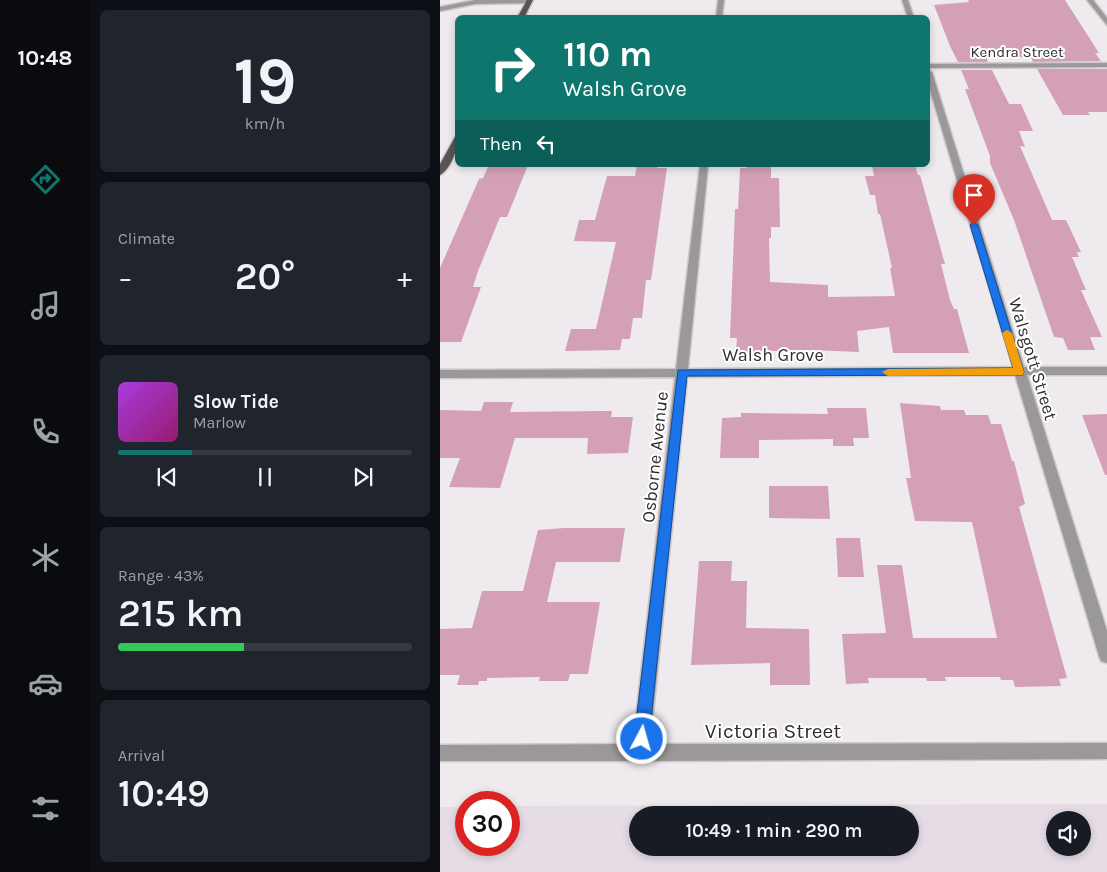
<!DOCTYPE html>
<meta charset="utf-8">
<style>
body{margin:0;font-family:Karla,sans-serif;background:#20242c;color:#f1f3f6;height:100vh;display:flex;flex-direction:column;font-size:19px;white-space:nowrap}
*{box-sizing:border-box;margin:0}
p{font-size:16px;color:#9ea1a6}
.icon{flex:none;width:28px;height:28px;fill:none;stroke:currentColor;stroke-width:2;stroke-linecap:round;stroke-linejoin:round}
.map{position:relative;flex:1;overflow:hidden}
.sheet{display:flex;flex-direction:column;gap:10px;padding:10px;background:#0d0f14;width:350px}
.sheet>*{flex:none}
.top-card{position:absolute;left:15px;top:15px;width:475px;height:152px;border-radius:8px;box-shadow:0 2px 8px #0003;background:#0f766e;color:#fff;overflow:hidden}
.tools{position:absolute;left:606px;top:811px;display:grid;gap:10px}
.tools a{display:grid;place-items:center;width:45px;height:45px;border-radius:50%;background:#171b24;box-shadow:0 2px 8px #0003;font-size:25px}
.speed{position:absolute;left:15px;top:791px;display:flex;gap:10px;font-size:25px;font-weight:700;text-align:center}
.speed>*{display:grid;place-content:center;width:65px;height:65px;border-radius:50%;background:#171b24;box-shadow:0 2px 8px #0003;line-height:1}
.speed .limit{border:8px solid #d22;background:#fff;color:#111}
.pin{position:absolute;display:grid;place-items:center;width:42px;height:42px;color:#fff;margin:-51px -21px;border-radius:50% 50% 50% 0;rotate:-45deg;box-shadow:0 0 5px #0007}
.pin .icon{rotate:45deg}
.me{position:absolute;width:55px;margin:-28px;rotate:6deg;stroke-linejoin:round;filter:drop-shadow(0 0 4px #0008)}
.turn{display:flex;align-items:center;gap:18px;height:105px;padding:0 25px;font-size:22px}
.turn .icon{width:65px;height:65px;stroke-width:2.5}
.turn b{display:block;font-size:35px;line-height:42px}
.then{display:flex;align-items:center;height:48px;padding:0 25px;background:#0003;gap:10px;font-size:19px}
.big{font-size:38px;font-weight:600;line-height:1.1}
.sheet .widget{flex:1;display:flex;flex-direction:column;justify-content:center;gap:8px;min-width:0;padding:0 18px;border-radius:8px;background:#20242c}
.sheet .dial{align-items:center;gap:0}
.dial b{font-size:65px;line-height:1}
.song{display:flex;align-items:center;gap:15px}
.cover{width:60px;height:60px;border-radius:8px;background:linear-gradient(135deg,hsl(280 70% 55%),hsl(320 70% 35%))}
.played{height:5px;border-radius:2px;background:linear-gradient(90deg,#0f766e 25%,#363941 25%)}
.keys{display:flex;justify-content:space-around;direction:ltr}
.heat{display:flex;justify-content:space-between;align-items:center;font-size:28px;direction:ltr}
.charge{height:8px;border-radius:4px;background:linear-gradient(90deg,#34c759 43%,#363941 0)}
.trip{position:absolute;left:189px;top:806px;width:290px;height:50px;border-radius:25px;background:#171b24;box-shadow:0 2px 8px #0003;font-weight:600;line-height:50px;text-align:center}
main{display:flex;flex:1;min-height:0}
.menu{display:flex;flex-direction:column;width:90px;justify-content:space-around;align-items:center;background:#090b0e;color:#9ea1a6}
.menu .icon{width:35px;height:35px}
.menu .active{color:#0f766e}
.menu b{font-size:22px;color:#f1f3f6}
.map>svg:first-child{display:block}
.built{fill:#e6dce5;fill-rule:evenodd}
.building{fill:#d4a0b6}
.lines{fill:none;stroke-linecap:round;stroke-linejoin:round}
.minor-casing{stroke:#ccc8cc;stroke-width:3}
.major-casing{stroke:#ccc8cc;stroke-width:3}
.minor{fill:#9a9898;fill-rule:evenodd}
.major{fill:#585454;fill-rule:evenodd}
.route{fill:#1a73e8;stroke:#114b97}
.slow{fill:#f59e0b}
.labels{text-anchor:middle;stroke-width:4;stroke-linejoin:round;paint-order:stroke}
.far-street-label{font-size:15px;fill:#302e30;stroke:#fff}
.street-label{font-size:18px;fill:#302e30;stroke:#fff}
.near-street-label{font-size:21px;fill:#302e30;stroke:#fff}
</style>
<main>
<nav class="menu">
<b>10:48</b>
<svg class="icon active" aria-label="directions" viewBox="0 0 24 24"><path d="M12 3l9 9-9 9-9-9zM9 14v-3h6M13 9l2 2-2 2"/></svg>
<svg class="icon" aria-label="music" viewBox="0 0 24 24"><path d="M9 18V5l10-2v13"/><circle cx="6" cy="18" r="3"/><circle cx="16" cy="16" r="3"/></svg>
<svg class="icon" aria-label="phone" viewBox="0 0 24 24"><path d="M5 4h4l2 5-3 2q2 4 5 5l2-3 5 2v4C11 20 4 13 5 4z"/></svg>
<svg class="icon" aria-label="climate" viewBox="0 0 24 24"><path d="M12 3v18M4 7l16 10M4 17L20 7"/></svg>
<svg class="icon" aria-label="car" viewBox="0 0 24 24"><path d="M5 17H2v-5l4-1 3-4h7l3 4 3 1v5h-3M9 17h6M6 11h13"/><circle cx="7" cy="17" r="2"/><circle cx="17" cy="17" r="2"/></svg>
<svg class="icon" aria-label="filters" viewBox="0 0 24 24"><path d="M4 7h16M4 17h16"/><circle cx="9" cy="7" r="2"/><circle cx="15" cy="17" r="2"/></svg>
</nav>
<section class="sheet">
<div class="widget dial"><b>19</b><p>km/h</p></div>
<div class="widget"><p>Climate</p>
<div class="heat"><a>−</a><b class="big">20°</b><a>+</a></div>
</div>
<div class="widget">
<div class="song"><i class="cover"></i><div><b>Slow Tide</b><p>Marlow</p></div></div>
<div class="played"></div>
<div class="keys"><svg class="icon" aria-label="previous" viewBox="0 0 24 24"><path d="M18 5L8 12l10 7zM5 5v14"/></svg><svg class="icon" aria-label="pause" viewBox="0 0 24 24"><path d="M8 5v14M16 5v14"/></svg><svg class="icon" aria-label="next" viewBox="0 0 24 24"><path d="M6 5l10 7-10 7zM19 5v14"/></svg></div>
</div>
<div class="widget"><p>Range · 43%</p><b class="big">215 km</b><div class="charge"></div></div>
<div class="widget"><p>Arrival</p><b class="big">10:49</b></div>
</section>
<div class="map">
<svg width="667" height="872" viewBox="0 0 667 872">
<rect width="100%" height="100%" fill="#eeeaee"/>
<path class="built" d="M 667,804 L 667,872 L 0,872 L 0,807 L 26,807 L 26,845 L 69,845 L 69,806 ZM 198,815 L 470,815 L 470,848 L 198,848 ZM 615,820 L 642,820 L 642,848 L 615,848 Z"/>
<g class="building">
<polygon points="528,0 625,0 659,53 655,53 661,61 593,62 591,57 546,57 548,62 518,62 510,46 494,5 529,2"/>
<polygon points="597,69 667,69 667,112 648,112 650,115 623,115"/>
<polygon points="521,70 552,70 569,104 581,104 593,131 579,131 585,147 580,146 612,220 626,220 641,252 637,252 639,257 632,257 646,290 641,290 662,337 650,337 655,350 628,350 623,338 614,337 574,220 550,163 550,156 525,89 529,89"/>
<polygon points="49,165 88,165 67,217 60,217 38,271 33,287 41,287 21,342 0,342 0,268 39,179 43,178"/>
<polygon points="197,165 217,165 217,168 227,168 211,280 206,280 202,318 193,318 190,339 182,339 180,350 125,351 131,329 156,329 176,242 134,241 139,220 155,220 167,176 195,176"/>
<polygon points="307,165 331,165 331,178 339,178 340,227 331,227 331,238 329,238 330,282 388,285 388,297 455,296 450,268 452,268 440,214 438,214 435,195 430,195 425,176 434,176 432,165 475,165 478,175 480,175 505,264 501,264 510,300 514,309 517,309 529,353 453,353 449,327 417,331 419,352 369,350 296,352 297,338 290,338 295,209 298,209 300,168 307,168"/>
<polygon points="44,402 73,402 70,412 162,411 172,411 171,417 193,417 188,453 147,454 148,438 75,438 60,488 9,487 20,458 0,458 0,410 41,411"/>
<polygon points="460,403 500,406 501,410 524,410 526,415 548,415 551,424 561,424 572,461 574,461 585,504 579,507 627,678 619,679 621,686 575,687 573,680 561,680 560,677 505,677 506,681 487,681 486,678 428,678 429,683 406,684 402,634 446,633 437,565 462,565 473,638 557,638 532,522 475,521 466,478 471,478"/>
<polygon points="387,408 426,408 429,438 413,438 414,446 393,446 393,439 319,440 319,458 280,458 282,418 301,417 301,413 388,414"/>
<polygon points="667,414 667,475 665,475 642,415"/>
<polygon points="329,486 388,486 390,519 329,518"/>
<polygon points="124,528 185,528 180,562 116,562 107,602 160,602 148,674 130,674 128,681 99,681 100,677 47,678 47,681 39,681 38,685 17,685 20,675 0,675 0,629 32,628 42,591 83,591 98,530"/>
<polygon points="396,538 420,538 424,577 398,577"/>
<polygon points="259,561 292,561 291,581 307,581 306,628 369,629 370,685 330,685 330,663 251,665"/>
</g>
<g class="lines">
<defs>
<g id="minor">
<polygon points="35,0 91,0 92,1 89,3 35,4 0,11 0,7"/>
<polygon points="278,0 284,0 282,18 276,18"/>
<polygon points="462,0 468,0 474,18 468,18"/>
<polygon points="647,0 653,0 667,18 667,25"/>
<polygon points="667,63 667,67 488,68 488,64"/>
<polygon points="488,70 492,72 584,367 667,367 667,375 587,375 667,631 667,663 661,661 659,656 575,375 247,377 210,744 667,743 667,759 204,761 200,762 196,761 0,761 0,745 193,744 235,377 0,378 0,370 236,369 260,165 268,165 248,369 573,367 488,83"/>
</g>
<g id="major">
<polygon points="87,0 93,0 84,18 77,18"/>
<path d="M 15,137 L 18,137 C 18,148 11,169 0,175 L 0,164 Z"/>
</g>
</defs>
<use href="#minor" class="minor-casing"/>
<use href="#major" class="major-casing"/>
<use href="#minor" class="minor"/>
<use href="#major" class="major"/>
</g>
<polygon class="route" points="534,222 538,225 584,372 583,375 247,376 209,739 207,744 202,746 196,744 194,739 238,370 573,368 530,225"/>
<polygon class="slow" points="567,330 572,333 584,372 583,375 448,376 442,372 448,369 573,368 562,333"/>
<g class="labels">
<g class="far-street-label">
<text x="577" y="57">Kendra Street</text>
</g>
<g class="street-label">
<text x="333" y="361">Walsh Grove</text>
<text transform="translate(593 359) rotate(73)" y="6">Walsgott Street</text>
<text transform="translate(215 457) rotate(-84)" y="6">Osborne Avenue</text>
</g>
<g class="near-street-label">
<text x="333" y="738">Victoria Street</text>
</g>
</g>
</svg>
<div class="tools">
<a><svg class="icon" aria-label="sound" viewBox="0 0 24 24"><path d="M4 9h4l5-4v14l-5-4H4zM17 9q2 3 0 6"/></svg></a>
</div>
<div class="speed"><div class="limit">30</div></div>
<div class="pin" style="left:534px;top:225px;background:#d93025"><svg class="icon" aria-label="arrive" viewBox="0 0 24 24"><path d="M6 21V4h12l-3 4 3 4H6"/></svg></div>
<svg class="me" style="left:202px;top:739px" viewBox="-20 -20 40 40"><circle r="17" fill="#1a73e8" stroke="#fff" stroke-width="3"/><path d="M0-11L8 9 0 5-8 9z" fill="#fff"/></svg>
<div class="trip">10:49 · 1 min · 290 m</div>
<div class="top-card">
<div class="turn"><svg class="icon" aria-label="right" viewBox="0 0 24 24"><path d="M7 20v-9h11M14 6l5 5-5 5"/></svg><div><b>110 m</b>Walsh Grove</div></div>
<div class="then">Then<svg class="icon" aria-label="left" viewBox="0 0 24 24"><path d="M17 20v-9H6M10 6l-5 5 5 5"/></svg></div>
</div>
</div>
</main>
